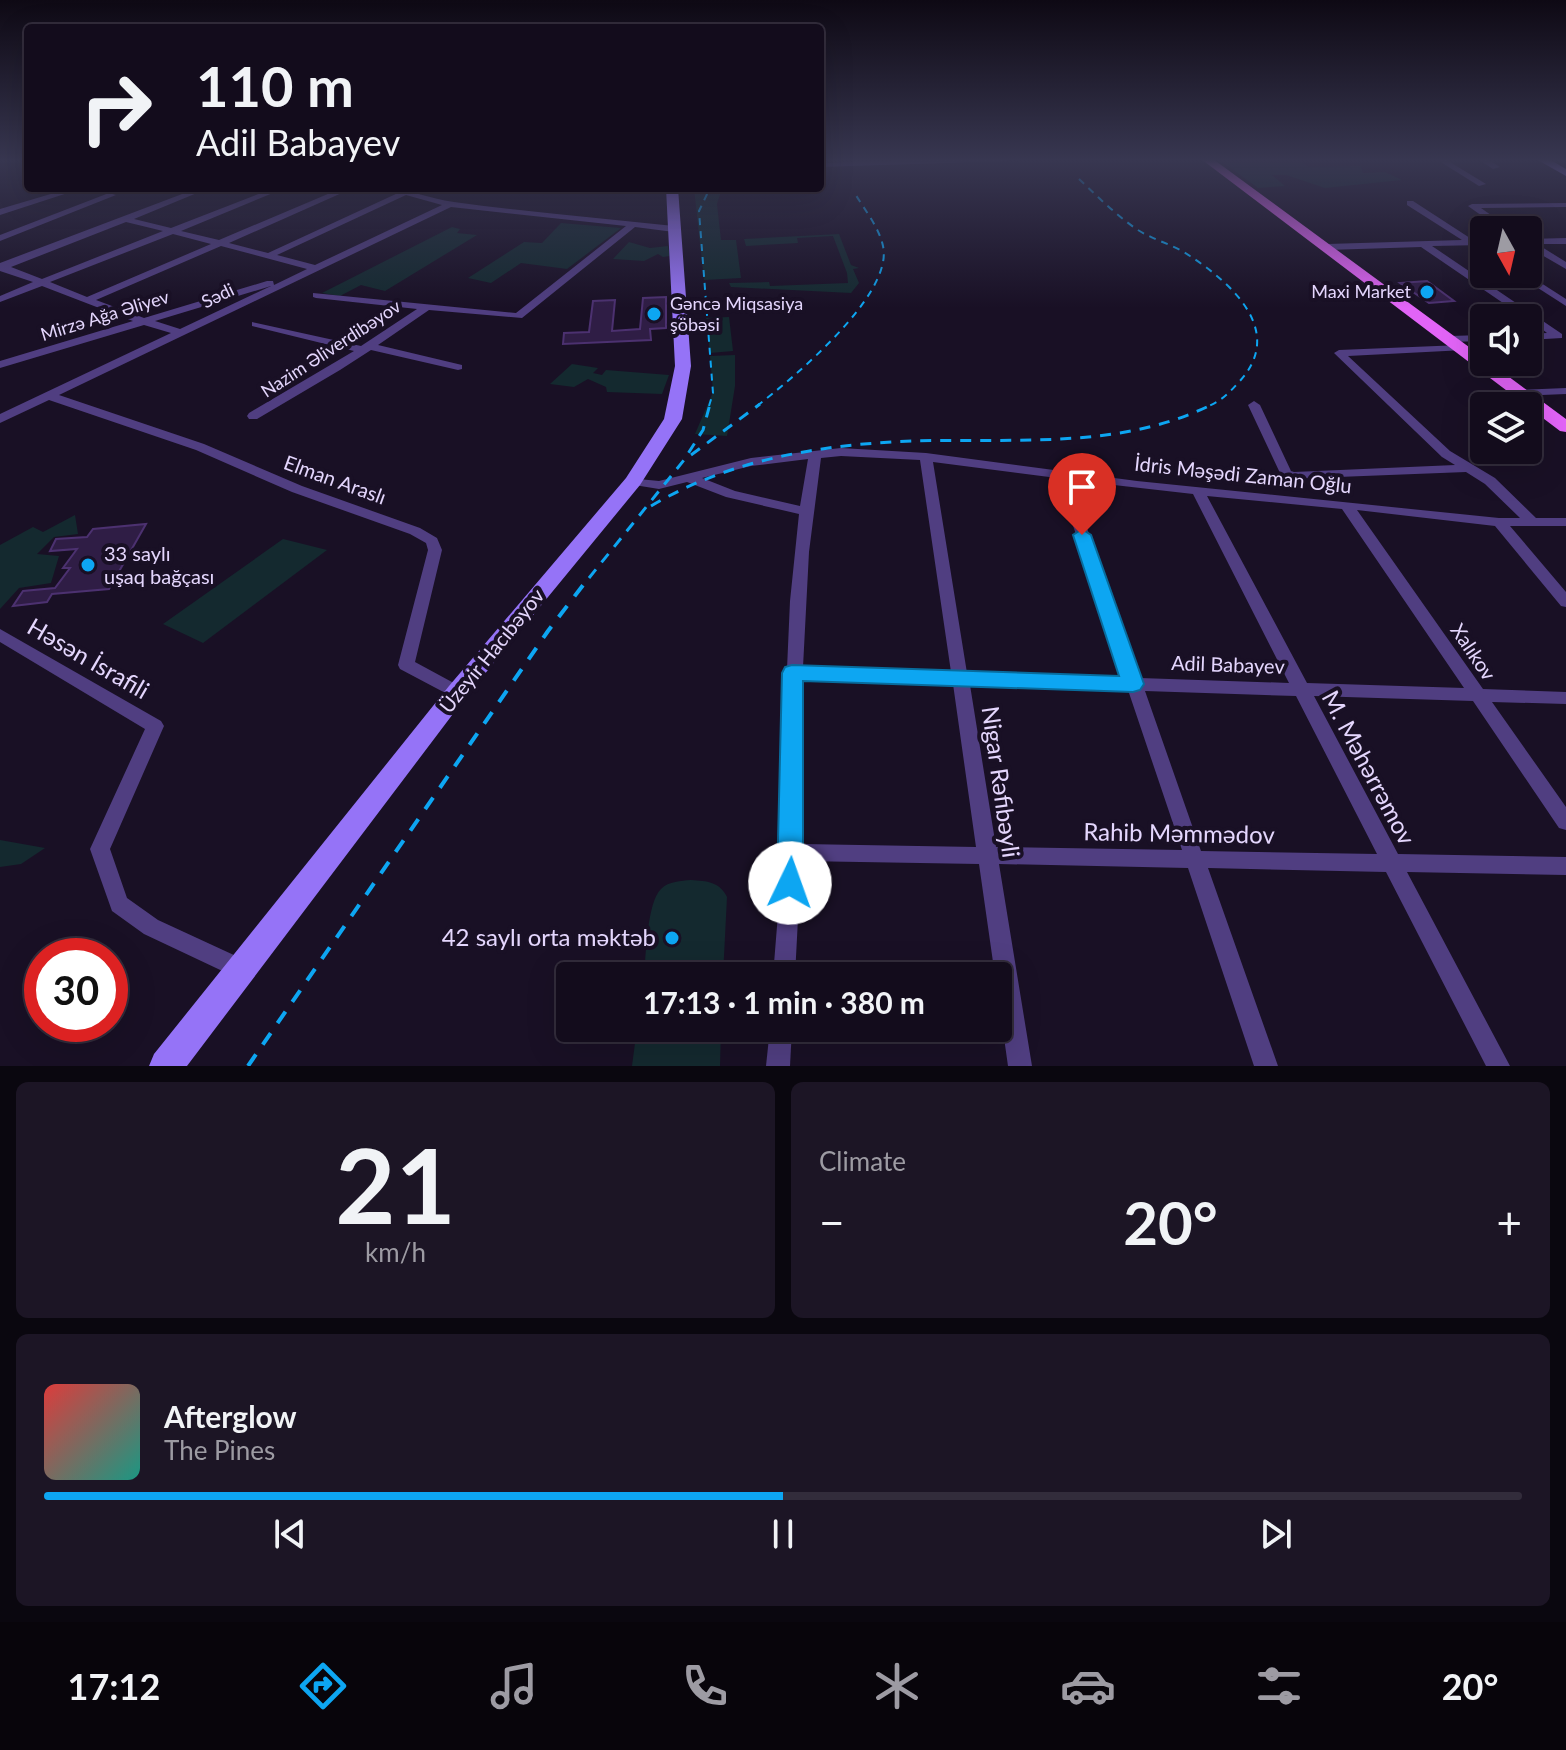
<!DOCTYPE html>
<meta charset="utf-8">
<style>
body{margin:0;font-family:Lato,sans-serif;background:#1c1525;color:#f1f3f6;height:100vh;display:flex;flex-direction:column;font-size:30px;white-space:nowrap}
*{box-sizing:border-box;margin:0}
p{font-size:26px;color:#9d9ba3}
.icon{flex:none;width:44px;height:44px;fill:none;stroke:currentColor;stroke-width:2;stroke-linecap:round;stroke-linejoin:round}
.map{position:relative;height:1066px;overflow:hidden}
.side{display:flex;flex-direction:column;gap:16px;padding:16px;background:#0a070f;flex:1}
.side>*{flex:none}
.top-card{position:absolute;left:24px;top:24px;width:800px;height:168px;border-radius:8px;box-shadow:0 8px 32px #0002,0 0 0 2px #322c3b;background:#130c1c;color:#f1f3f6;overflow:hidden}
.needle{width:52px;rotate:172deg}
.buttons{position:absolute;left:1470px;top:216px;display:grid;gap:16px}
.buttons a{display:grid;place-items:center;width:72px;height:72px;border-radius:8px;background:#130c1c;box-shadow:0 8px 32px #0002,0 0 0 2px #322c3b;font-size:40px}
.speed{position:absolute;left:24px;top:938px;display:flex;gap:16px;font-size:40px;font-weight:700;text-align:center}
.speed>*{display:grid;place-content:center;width:104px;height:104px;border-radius:50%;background:#130c1c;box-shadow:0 8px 32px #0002,0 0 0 2px #322c3b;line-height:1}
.speed .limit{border:12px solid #d22;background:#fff;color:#111}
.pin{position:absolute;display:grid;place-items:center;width:68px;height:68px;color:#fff;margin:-82px -34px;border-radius:50% 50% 50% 0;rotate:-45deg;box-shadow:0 0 8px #0007}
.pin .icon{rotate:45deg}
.me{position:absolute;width:88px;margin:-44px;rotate:3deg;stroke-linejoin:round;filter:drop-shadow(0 0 6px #0008)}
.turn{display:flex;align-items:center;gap:28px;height:168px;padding:0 40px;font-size:36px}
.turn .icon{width:104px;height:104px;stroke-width:2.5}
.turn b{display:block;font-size:56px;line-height:68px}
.big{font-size:60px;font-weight:700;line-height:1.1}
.side .widget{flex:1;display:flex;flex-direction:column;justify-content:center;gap:12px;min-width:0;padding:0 28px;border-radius:12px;background:#1c1525}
.side .dial{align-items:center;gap:0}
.dial b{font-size:104px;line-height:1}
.song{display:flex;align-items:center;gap:24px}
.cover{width:96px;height:96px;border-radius:12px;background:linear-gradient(135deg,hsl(0 70% 55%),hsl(170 70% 35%))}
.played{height:8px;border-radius:4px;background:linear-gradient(90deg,#0da6f2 50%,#322c3b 50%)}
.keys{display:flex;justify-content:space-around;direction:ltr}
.heat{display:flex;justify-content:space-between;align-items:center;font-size:44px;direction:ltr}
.side .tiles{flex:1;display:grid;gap:16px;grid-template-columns:1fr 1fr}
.widget:last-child{grid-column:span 2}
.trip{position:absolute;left:556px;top:962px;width:456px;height:80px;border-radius:8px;background:#130c1c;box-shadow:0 8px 32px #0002,0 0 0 2px #322c3b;font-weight:700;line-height:80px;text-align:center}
.tab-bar{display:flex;height:128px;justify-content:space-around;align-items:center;background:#08050b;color:#9d9ba3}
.tab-bar .icon{width:56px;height:56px}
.tab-bar .current{color:#0da6f2}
.tab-bar b{font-size:36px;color:#f1f3f6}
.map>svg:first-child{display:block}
.green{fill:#14292f}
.building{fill:#2f1d45;stroke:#4c3170;stroke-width:2}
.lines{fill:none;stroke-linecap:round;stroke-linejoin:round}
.minor{fill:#503e81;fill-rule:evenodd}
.secondary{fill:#9573f7;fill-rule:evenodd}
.primary{fill:#e264f7;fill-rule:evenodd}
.rail-far2{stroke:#0da6f2;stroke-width:2;stroke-dasharray:7 6;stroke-linecap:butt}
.rail-far1{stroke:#0da6f2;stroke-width:3;stroke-dasharray:11 9;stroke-linecap:butt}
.rail{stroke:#0da6f2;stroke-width:4;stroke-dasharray:14 12;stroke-linecap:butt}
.route{fill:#0da6f2;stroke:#086c9d;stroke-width:2}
.poi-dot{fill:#0da6f2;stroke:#191025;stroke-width:3}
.labels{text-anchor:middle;stroke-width:8;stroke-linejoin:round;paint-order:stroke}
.far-poi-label{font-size:18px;fill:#e4d6fd;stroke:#191025;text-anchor:end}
.far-street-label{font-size:18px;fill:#e4d6fd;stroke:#191025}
.street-label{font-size:20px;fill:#e4d6fd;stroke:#191025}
.poi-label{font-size:20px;fill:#e4d6fd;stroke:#191025;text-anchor:start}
.near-street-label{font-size:24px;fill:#e4d6fd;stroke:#191025}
.near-poi-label{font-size:24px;fill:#e4d6fd;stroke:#191025;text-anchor:end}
</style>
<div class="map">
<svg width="1566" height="1066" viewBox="0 0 1566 1066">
<rect width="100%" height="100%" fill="#191025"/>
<g class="green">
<polygon points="1295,159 1309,167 1361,166 1363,173 1385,172 1402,180 1325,188 1286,175 1272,175 1285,186 1258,188 1221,161"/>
<polygon points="694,188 722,188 717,204 721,240 736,240 741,278 704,280"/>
<polygon points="561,223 621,228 567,269 521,263 491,283 468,278 524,242 542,243"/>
<polygon points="452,227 460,229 457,233 477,235 385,291 361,285 340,296 322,293"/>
<polygon points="839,234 851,265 859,268 853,269 859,283 851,293 731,287 729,283 769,282 770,286 848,283 847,273 833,236 797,238 798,243 746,246 744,239"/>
<polygon points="629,242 650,248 668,246 670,256 663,257 658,254 644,261 613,259"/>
<polygon points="729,317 733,351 710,353 706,318"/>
<polygon points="735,355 735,386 727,436 695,434 713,392 710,356"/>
<polygon points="572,364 598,368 593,373 602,375 606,370 669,375 662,394 607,392 606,387 588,379 574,387 550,384"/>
<polygon points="75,515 78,534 54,537 37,554 59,556 51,583 19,588 0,609 0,545 33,527 43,532"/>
<polygon points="283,539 327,550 203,643 163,624"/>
<polygon points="0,840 45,848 21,864 0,867"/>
<path d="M 691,880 C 707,881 720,882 727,897 L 723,976 L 644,976 C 646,956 647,902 661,889 C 669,881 681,881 691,880 Z"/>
<polygon points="637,1028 721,1028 720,1066 632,1066"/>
</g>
<g class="building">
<polygon points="1427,281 1454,301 1429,303 1400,283"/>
<polygon points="666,297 666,328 650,329 651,340 563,344 564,333 589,332 593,301 615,300 612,331 640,329 643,298"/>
<polygon points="146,524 109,589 52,594 47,602 13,606 23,591 55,588 70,568 63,568 77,549 50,551 56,539 87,537 93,529"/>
</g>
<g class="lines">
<g class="minor">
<polygon points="942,159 1011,159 1007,161 820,167 820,163"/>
<polygon points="1436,159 1445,159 1486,184 1479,186"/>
<polygon points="1478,159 1487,159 1500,167 1493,169"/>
<polygon points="71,188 83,188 0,215 0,209"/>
<polygon points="139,188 151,188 135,193 135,189"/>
<path d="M 198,188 L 209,188 L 134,219 L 171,228 L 274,188 L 285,188 L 181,231 L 219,240 L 342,188 L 353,188 L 229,243 L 268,253 L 398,193 L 383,188 C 408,188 429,199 454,202 C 527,212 601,218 674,226 L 678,229 L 674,232 L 635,227 L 522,318 L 429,310 L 378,345 L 462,365 L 462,369 L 458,370 L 371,350 L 340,370 L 257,419 L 249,419 L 247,416 L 249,413 L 354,351 L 252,326 L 252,322 L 361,346 L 417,309 L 316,298 L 313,297 L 313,293 L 516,313 L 626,226 L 451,207 L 59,395 L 204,444 L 302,486 L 420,528 L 437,538 L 442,550 L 415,662 L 463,688 L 465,692 L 463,696 L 457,698 L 451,696 L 400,669 L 398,665 L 428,550 L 426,543 L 410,534 L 292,492 L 196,450 L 49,400 L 0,423 L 0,414 L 171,333 L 144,325 L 0,368 L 0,361 L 133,321 L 42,286 L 0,302 L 0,296 L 33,282 L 0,271 L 0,263 ZM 406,195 L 442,205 L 315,265 L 277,255 ZM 126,222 L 163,231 L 42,279 L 11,267 ZM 173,234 L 211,244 L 87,297 L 50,282 ZM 221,246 L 307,269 L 274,285 L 273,281 L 267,281 L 144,318 L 96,300 ZM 271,286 L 180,329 L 155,321 Z"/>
<polygon points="109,193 116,195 0,241 0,235"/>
<polygon points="1407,201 1413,201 1473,240 1484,239 1484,245 1432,246 1562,334 1562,338 1528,340 1528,334 1547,333 1528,318 1525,318 1421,247 1327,250 1323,247 1327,244 1462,240 1407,205"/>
<polygon points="1566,203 1566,207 1481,208 1512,230 1502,230 1468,206 1472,204"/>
<polygon points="1566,238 1566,244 1537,244 1566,262 1566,269 1528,247 1528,239"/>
<polygon points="1516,274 1527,274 1566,299 1566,306"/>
<polygon points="1484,335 1484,341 1449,342 1444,339 1449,336"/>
<path d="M 1461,345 L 1466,348 L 1465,350 L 1348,356 L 1450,451 L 1495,478 L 1536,518 L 1566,518 L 1566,526 L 1510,526 L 1566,592 L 1566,607 L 1561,606 L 1495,526 L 1357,510 L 1483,689 L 1566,692 L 1566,704 L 1492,702 L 1566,807 L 1566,830 L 1559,828 L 1473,701 L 1314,696 L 1398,854 L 1566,857 L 1566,875 L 1407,872 L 1510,1066 L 1486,1066 L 1386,872 L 1208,868 L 1278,1066 L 1254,1066 L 1188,868 L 999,864 L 1032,1066 L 1008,1066 L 998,995 L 998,976 L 995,976 L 979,864 L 801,861 L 795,976 L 773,976 L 782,864 L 786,677 L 784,673 L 787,669 L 790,601 L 799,514 L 726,497 L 687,482 L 659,489 L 628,484 L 626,481 L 628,478 L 659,481 L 751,458 L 841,448 L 926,453 L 1137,481 L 1499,518 L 1520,518 L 1485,484 L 1466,472 L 1287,479 L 1280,473 L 1248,405 L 1254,401 L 1260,405 L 1291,471 L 1294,472 L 1455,465 L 1442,457 L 1334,353 L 1339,350 ZM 841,456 L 920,460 L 951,672 L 803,667 L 809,552 L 821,458 ZM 808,459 L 800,506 L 735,491 L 702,478 L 751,466 ZM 933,462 L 1057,478 L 1124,677 L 967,673 ZM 1070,480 L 1193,494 L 1289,683 L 1140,678 ZM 1207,496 L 1342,509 L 1464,688 L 1307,683 ZM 803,679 L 953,684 L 976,847 L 802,844 ZM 970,685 L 1128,690 L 1182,850 L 996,847 ZM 1145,691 L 1296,696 L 1377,854 L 1201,851 Z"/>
<polygon points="1566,388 1566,394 1521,396 1515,393 1521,390"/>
<polygon points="0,629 161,721 164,726 110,849 127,898 158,920 249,962 252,969 249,976 241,980 233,976 144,934 112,911 90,849 145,729 0,642"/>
<polygon points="770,1028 792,1028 790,1066 766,1066"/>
</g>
<g class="secondary">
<polygon points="1536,159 1549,159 1566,169 1566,176"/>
<polygon points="666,188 678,188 691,366 682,419 640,485 465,698 187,1066 149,1066 154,1054 449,686 626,478 664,419 675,366"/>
</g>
<polygon class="primary" points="1201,159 1213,159 1484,358 1484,362 1489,362 1566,419 1566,432 1560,431"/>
<g class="rail-far2">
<path d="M 1079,179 C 1097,196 1115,214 1135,228 C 1152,240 1173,244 1190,256 C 1234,285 1286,333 1238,383 C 1229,393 1222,400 1209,406"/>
<polyline points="709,406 713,393 699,211 710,188"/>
<path d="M 757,406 C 792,379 894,295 883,246 C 879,227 864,209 854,192"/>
</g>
<g class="rail-far1">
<polyline points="691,455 760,404"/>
<path d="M 651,506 C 730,459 824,444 914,441 C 1015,438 1121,450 1213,404"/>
<polyline points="589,578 684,460 703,430 710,404"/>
</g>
<polyline class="rail" points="248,1066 548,631 590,576"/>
</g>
<linearGradient id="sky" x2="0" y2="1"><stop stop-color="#0e0914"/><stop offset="0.52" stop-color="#383751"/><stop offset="1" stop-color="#383751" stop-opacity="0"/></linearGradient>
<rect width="1566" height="308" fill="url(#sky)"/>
<polygon class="route" points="1082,529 1091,535 1144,684 1140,690 1133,692 803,681 803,883 799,891 790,895 781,891 777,883 782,673 785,667 792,665 1119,676 1073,535"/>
<g class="poi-dot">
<circle cx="1427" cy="292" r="8"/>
<circle cx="654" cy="314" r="8"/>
<circle cx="88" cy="565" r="8"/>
<circle cx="672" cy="938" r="8"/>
</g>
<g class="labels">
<g class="far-poi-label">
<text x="1411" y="298">Maxi Market</text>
<text x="670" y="310" text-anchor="start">Gəncə Miqsasiya<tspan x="670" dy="21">şöbəsi</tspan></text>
</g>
<g class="far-street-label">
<text transform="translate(218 296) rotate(-26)" y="6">Sədi</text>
<text transform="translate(105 316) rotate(-17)" y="6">Mirzə Ağa Əliyev</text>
<text transform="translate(331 349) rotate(-33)" y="6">Nazim Əliverdibəyov</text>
</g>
<g class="street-label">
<text transform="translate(1243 475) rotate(6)" y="7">İdris Məşədi Zaman Oğlu</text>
<text transform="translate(335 480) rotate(20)" y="7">Elman Araslı</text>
<text transform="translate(492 651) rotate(-51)" y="7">Üzeyir Hacıbəyov</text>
<text transform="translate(1473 652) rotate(56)" y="7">Xalıkov</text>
<text transform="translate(1228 665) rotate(2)" y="7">Adil Babayev</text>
</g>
<g class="poi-label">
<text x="104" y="561">33 saylı<tspan x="104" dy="23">uşaq bağçası</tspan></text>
</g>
<g class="near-street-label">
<text transform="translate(88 659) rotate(30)" y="8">Həsən İsrafili</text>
<text transform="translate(1368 768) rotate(62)" y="8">M. Məhərrəmov</text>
<text transform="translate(1000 782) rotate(82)" y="8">Nigar Rəfibəyli</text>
<text transform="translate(1179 834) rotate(1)" y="8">Rahib Məmmədov</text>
</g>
<g class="near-poi-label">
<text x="656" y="946">42 saylı orta məktəb</text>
</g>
</g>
</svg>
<div class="buttons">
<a><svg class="needle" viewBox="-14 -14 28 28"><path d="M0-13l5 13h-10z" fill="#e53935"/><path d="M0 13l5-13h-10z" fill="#9d9ba3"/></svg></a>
<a><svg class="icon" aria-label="sound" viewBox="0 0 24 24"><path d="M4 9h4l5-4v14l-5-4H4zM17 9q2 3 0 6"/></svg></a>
<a><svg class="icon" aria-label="layers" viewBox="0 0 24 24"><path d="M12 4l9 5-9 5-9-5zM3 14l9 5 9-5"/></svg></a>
</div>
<div class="speed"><div class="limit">30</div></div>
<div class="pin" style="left:1082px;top:535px;background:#d93025"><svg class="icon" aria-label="arrive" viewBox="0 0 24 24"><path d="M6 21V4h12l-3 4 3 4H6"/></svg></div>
<svg class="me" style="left:790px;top:883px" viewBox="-20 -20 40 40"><circle r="19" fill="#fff"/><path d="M0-13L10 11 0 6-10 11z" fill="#0da6f2"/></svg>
<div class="trip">17:13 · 1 min · 380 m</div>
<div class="top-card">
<div class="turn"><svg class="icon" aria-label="right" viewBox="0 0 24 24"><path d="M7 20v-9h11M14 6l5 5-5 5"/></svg><div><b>110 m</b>Adil Babayev</div></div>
</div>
</div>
<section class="side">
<div class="tiles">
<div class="widget dial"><b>21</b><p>km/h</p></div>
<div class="widget"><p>Climate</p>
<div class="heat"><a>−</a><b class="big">20°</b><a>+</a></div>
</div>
<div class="widget">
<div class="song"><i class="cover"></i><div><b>Afterglow</b><p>The Pines</p></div></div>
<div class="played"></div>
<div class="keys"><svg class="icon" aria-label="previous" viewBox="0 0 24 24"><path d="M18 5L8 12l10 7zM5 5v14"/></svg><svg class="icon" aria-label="pause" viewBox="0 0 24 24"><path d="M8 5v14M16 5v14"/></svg><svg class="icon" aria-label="next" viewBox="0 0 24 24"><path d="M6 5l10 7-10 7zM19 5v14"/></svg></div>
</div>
</div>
</section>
<nav class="tab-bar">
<b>17:12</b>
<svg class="icon current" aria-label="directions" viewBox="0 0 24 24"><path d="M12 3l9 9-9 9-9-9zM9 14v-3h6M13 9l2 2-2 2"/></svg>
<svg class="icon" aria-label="music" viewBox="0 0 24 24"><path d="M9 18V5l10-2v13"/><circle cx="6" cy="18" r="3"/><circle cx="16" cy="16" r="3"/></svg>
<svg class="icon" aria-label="phone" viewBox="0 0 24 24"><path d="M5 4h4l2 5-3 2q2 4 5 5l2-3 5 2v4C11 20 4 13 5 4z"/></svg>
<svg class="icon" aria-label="climate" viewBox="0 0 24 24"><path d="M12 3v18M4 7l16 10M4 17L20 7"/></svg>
<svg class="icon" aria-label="car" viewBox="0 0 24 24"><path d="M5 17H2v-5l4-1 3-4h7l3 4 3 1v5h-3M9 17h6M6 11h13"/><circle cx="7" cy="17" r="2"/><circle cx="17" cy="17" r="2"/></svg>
<svg class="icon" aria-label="filters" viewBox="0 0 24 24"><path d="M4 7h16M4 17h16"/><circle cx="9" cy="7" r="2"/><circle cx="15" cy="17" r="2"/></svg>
<b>20°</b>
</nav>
